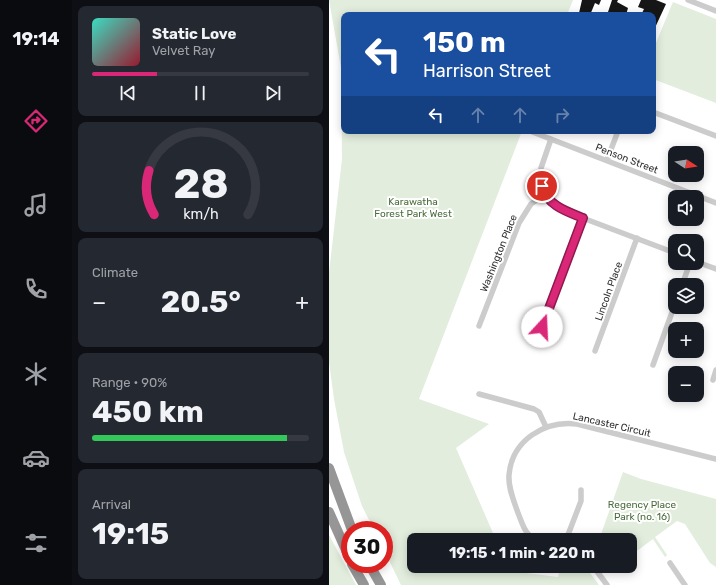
<!DOCTYPE html>
<meta charset="utf-8">
<style>
body{margin:0;font-family:Rubik,sans-serif;background:#242831;color:#f1f3f6;height:100vh;display:flex;flex-direction:column;font-size:15px;white-space:nowrap}
*{box-sizing:border-box;margin:0}
p{font-size:13px;color:#9ea1a6}
.icon{flex:none;width:22px;height:22px;fill:none;stroke:currentColor;stroke-width:2;stroke-linecap:round;stroke-linejoin:round}
.map{position:relative;flex:1;overflow:hidden}
.sheet{display:flex;flex-direction:column;gap:6px;padding:6px;background:#0d0f14;width:257px}
.sheet>*{flex:none}
.banner{position:absolute;left:12px;top:12px;width:315px;height:122px;border-radius:8px;box-shadow:0 2px 10px #0003;background:#1a4fa0;color:#fff;overflow:hidden}
.needle{width:26px;rotate:102deg}
.controls{position:absolute;left:339px;top:146px;display:grid;gap:8px}
.controls a{display:grid;place-items:center;width:36px;height:36px;border-radius:8px;background:#171b24;box-shadow:0 2px 10px #0003;font-size:20px}
.speed{position:absolute;left:12px;top:521px;display:flex;gap:8px;font-size:20px;font-weight:700;text-align:center}
.speed>*{display:grid;place-content:center;width:52px;height:52px;border-radius:50%;background:#171b24;box-shadow:0 2px 10px #0003;line-height:1}
.speed .limit{border:6px solid #d22;background:#fff;color:#111}
.pin{position:absolute;display:grid;place-items:center;width:34px;height:34px;color:#fff;margin:-17px;border:2px solid #fff;border-radius:50%;box-shadow:0 1px 4px #0007}
.me{position:absolute;width:44px;margin:-22px;rotate:20deg;stroke-linejoin:round;filter:drop-shadow(0 0 3px #0008)}
.turn{display:flex;align-items:center;gap:14px;height:84px;padding:0 16px;font-size:18px}
.turn .icon{width:52px;height:52px;stroke-width:2.5}
.turn b{display:block;font-size:28px;line-height:34px}
.lanes{display:flex;align-items:center;height:38px;padding:0 16px;background:#0003;justify-content:center;gap:20px;direction:ltr}
.lanes .off{opacity:.35}
.big{font-size:30px;font-weight:700;line-height:1.1}
.sheet .widget{flex:1;display:flex;flex-direction:column;justify-content:center;gap:6px;min-width:0;padding:0 14px;border-radius:8px;background:#242831}
.sheet .dial{align-items:center;gap:0}
.dial svg{height:104px;overflow:visible;fill:none;stroke:#363941;stroke-width:7;stroke-linecap:round;text-anchor:middle}
.dial text{fill:#f1f3f6;stroke:none}
.song{display:flex;align-items:center;gap:12px}
.cover{width:48px;height:48px;border-radius:6px;background:linear-gradient(135deg,hsl(170 70% 55%),hsl(350 70% 35%))}
.played{height:4px;border-radius:2px;background:linear-gradient(90deg,#db2777 30%,#363941 30%)}
.keys{display:flex;justify-content:space-around;direction:ltr}
.heat{display:flex;justify-content:space-between;align-items:center;font-size:22px;direction:ltr}
.charge{height:6px;border-radius:3px;background:linear-gradient(90deg,#34c759 90%,#363941 0)}
.trip{position:absolute;left:78px;top:533px;width:230px;height:40px;border-radius:8px;background:#171b24;box-shadow:0 2px 10px #0003;font-weight:700;line-height:40px;text-align:center}
main{display:flex;flex:1;min-height:0}
.tab-bar{display:flex;flex-direction:column;width:72px;justify-content:space-around;align-items:center;background:#090b0e;color:#9ea1a6}
.tab-bar .icon{width:28px;height:28px}
.tab-bar .on{color:#db2777}
.tab-bar b{font-size:18px;color:#f1f3f6}
.map>svg:first-child{display:block}
.green{fill:#e2eddd}
.building{fill:#161616}
.lines{fill:none;stroke-linecap:round;stroke-linejoin:round}
.street{stroke:#ccc;stroke-width:5.5}
.highway{stroke:#969696;stroke-width:10}
.route-casing{stroke:#8e194d;stroke-width:10}
.route{stroke:#db2777;stroke-width:7}
.labels{text-anchor:middle;stroke-width:4;stroke-linejoin:round;paint-order:stroke}
.street-label{font-size:10px;fill:#2f2f2f;stroke:#fff}
.park-label{font-size:10px;fill:#496c3b;stroke:#fff}
</style>
<main>
<nav class="tab-bar">
<b>19:14</b>
<svg class="icon on" aria-label="directions" viewBox="0 0 24 24"><path d="M12 3l9 9-9 9-9-9zM9 14v-3h6M13 9l2 2-2 2"/></svg>
<svg class="icon" aria-label="music" viewBox="0 0 24 24"><path d="M9 18V5l10-2v13"/><circle cx="6" cy="18" r="3"/><circle cx="16" cy="16" r="3"/></svg>
<svg class="icon" aria-label="phone" viewBox="0 0 24 24"><path d="M5 4h4l2 5-3 2q2 4 5 5l2-3 5 2v4C11 20 4 13 5 4z"/></svg>
<svg class="icon" aria-label="climate" viewBox="0 0 24 24"><path d="M12 3v18M4 7l16 10M4 17L20 7"/></svg>
<svg class="icon" aria-label="car" viewBox="0 0 24 24"><path d="M5 17H2v-5l4-1 3-4h7l3 4 3 1v5h-3M9 17h6M6 11h13"/><circle cx="7" cy="17" r="2"/><circle cx="17" cy="17" r="2"/></svg>
<svg class="icon" aria-label="filters" viewBox="0 0 24 24"><path d="M4 7h16M4 17h16"/><circle cx="9" cy="7" r="2"/><circle cx="15" cy="17" r="2"/></svg>
</nav>
<section class="sheet">
<div class="widget">
<div class="song"><i class="cover"></i><div><b>Static Love</b><p>Velvet Ray</p></div></div>
<div class="played"></div>
<div class="keys"><svg class="icon" aria-label="previous" viewBox="0 0 24 24"><path d="M18 5L8 12l10 7zM5 5v14"/></svg><svg class="icon" aria-label="pause" viewBox="0 0 24 24"><path d="M8 5v14M16 5v14"/></svg><svg class="icon" aria-label="next" viewBox="0 0 24 24"><path d="M6 5l10 7-10 7zM19 5v14"/></svg></div>
</div>
<div class="widget dial"><svg viewBox="0 0 100 80">
<path d="M14 69A42 42 0 1 1 86 69"/>
<path d="M14 69A42 42 0 0 1 10 35" stroke="#db2777"/>
<text x="50" y="56" font-size="32" font-weight="700">28</text>
<text x="50" y="72" font-size="11">km/h</text>
</svg></div>
<div class="widget"><p>Climate</p>
<div class="heat"><a>−</a><b class="big">20.5°</b><a>+</a></div>
</div>
<div class="widget"><p>Range · 90%</p><b class="big">450 km</b><div class="charge"></div></div>
<div class="widget"><p>Arrival</p><b class="big">19:15</b></div>
</section>
<div class="map">
<svg width="387" height="585" viewBox="0 0 387 585">
<rect width="100%" height="100%" fill="#fff"/>
<g class="green">
<polygon points="0,0 244,0 238,15 15,15 15,131 193,131 90,399 160,424 127,448 167,540 85,540 85,566 178,566 181,571 229,577 232,566 256,566 270,585 72,585 55,550 55,530 45,530 33,506 15,452 5,399 0,362 0,273 13,159 12,68"/>
<polygon points="344,2 387,19 387,103 324,79 324,50"/>
<polygon points="294,472 312,479 387,499 387,567 381,563 356,524 348,521 326,537 338,555 336,557 324,539 301,556 301,540 270,540"/>
<polygon points="0,535 27,585 0,585"/>
</g>
<g class="building">
<polygon points="253,0 272,0 270,5 266,3 261,15 250,13"/>
<polygon points="283,0 289,0 288,2 299,8 297,15 288,13 287,15 278,15"/>
<polygon points="312,0 327,0 337,4 324,32 324,15 312,15 315,9 309,7"/>
</g>
<g class="lines">
<g class="street">
<polyline points="359,0 387,11"/>
<polyline points="324,112 387,136"/>
<polyline points="201,131 387,203"/>
<polyline points="222,139 212,168 212,177 214,191 222,201 238,212 346,253"/>
<polyline points="278,160 289,131"/>
<polyline points="368,262 387,269"/>
<polyline points="353,285 361,263"/>
<polyline points="150,326 190,223 202,204 216,194"/>
<polyline points="208,340 254,218"/>
<polyline points="266,351 308,238"/>
<polyline points="324,365 346,304"/>
<polyline points="384,380 387,370"/>
<polyline points="150,394 205,409 210,412 217,427"/>
<path d="M 210,540 C 196,537 194,525 189,513 C 185,501 179,488 180,475 C 183,440 216,420 248,424 L 387,459"/>
<polyline points="211,540 225,540"/>
<polyline points="237,540 252,501 252,490"/>
<polyline points="341,563 356,585"/>
<polyline points="264,566 278,585"/>
</g>
<g class="highway">
<polyline points="0,468 23,530"/>
<polyline points="0,512 21,559"/>
<polyline points="23,564 35,585"/>
<polyline points="40,564 52,585"/>
</g>
</g>
<g class="lines">
<defs>
<path id="route" d="M 213,186 C 218,205 236,211 254,218 L 213,327"/>
</defs>
<use href="#route" class="route-casing"/>
<use href="#route" class="route"/>
</g>
<g class="labels">
<g class="street-label">
<text transform="translate(298 158) rotate(21)" y="4">Penson Street</text>
<text transform="translate(169 253) rotate(-68)" y="4">Washington Place</text>
<text transform="translate(279 291) rotate(-70)" y="4">Lincoln Place</text>
<text transform="translate(283 424) rotate(13)" y="4">Lancaster Circuit</text>
</g>
<g class="park-label">
<text x="84" y="205">Karawatha<tspan x="84" dy="12">Forest Park West</tspan></text>
<text x="313" y="508">Regency Place<tspan x="313" dy="12">Park (no. 16)</tspan></text>
</g>
</g>
</svg>
<div class="controls">
<a><svg class="needle" viewBox="-14 -14 28 28"><path d="M0-13l5 13h-10z" fill="#e53935"/><path d="M0 13l5-13h-10z" fill="#9ea1a6"/></svg></a>
<a><svg class="icon" aria-label="sound" viewBox="0 0 24 24"><path d="M4 9h4l5-4v14l-5-4H4zM17 9q2 3 0 6"/></svg></a>
<a><svg class="icon" aria-label="search" viewBox="0 0 24 24"><circle cx="10" cy="10" r="6"/><path d="M15 15l6 6"/></svg></a>
<a><svg class="icon" aria-label="layers" viewBox="0 0 24 24"><path d="M12 4l9 5-9 5-9-5zM3 14l9 5 9-5"/></svg></a>
<a>+</a>
<a>−</a>
</div>
<div class="speed"><div class="limit">30</div></div>
<div class="pin" style="left:213px;top:186px;background:#d93025"><svg class="icon" aria-label="arrive" viewBox="0 0 24 24"><path d="M6 21V4h12l-3 4 3 4H6"/></svg></div>
<svg class="me" style="left:213px;top:327px" viewBox="-20 -20 40 40"><circle r="19" fill="#fff"/><path d="M0-13L10 11 0 6-10 11z" fill="#db2777"/></svg>
<div class="trip">19:15 · 1 min · 220 m</div>
<div class="banner">
<div class="turn"><svg class="icon" aria-label="left" viewBox="0 0 24 24"><path d="M17 20v-9H6M10 6l-5 5 5 5"/></svg><div><b>150 m</b>Harrison Street</div></div>
<div class="lanes"><svg class="icon" aria-label="left" viewBox="0 0 24 24"><path d="M17 20v-9H6M10 6l-5 5 5 5"/></svg><svg class="icon off" aria-label="ahead" viewBox="0 0 24 24"><path d="M12 20V5M6 11l6-6 6 6"/></svg><svg class="icon off" aria-label="ahead" viewBox="0 0 24 24"><path d="M12 20V5M6 11l6-6 6 6"/></svg><svg class="icon off" aria-label="right" viewBox="0 0 24 24"><path d="M7 20v-9h11M14 6l5 5-5 5"/></svg></div>
</div>
</div>
</main>
